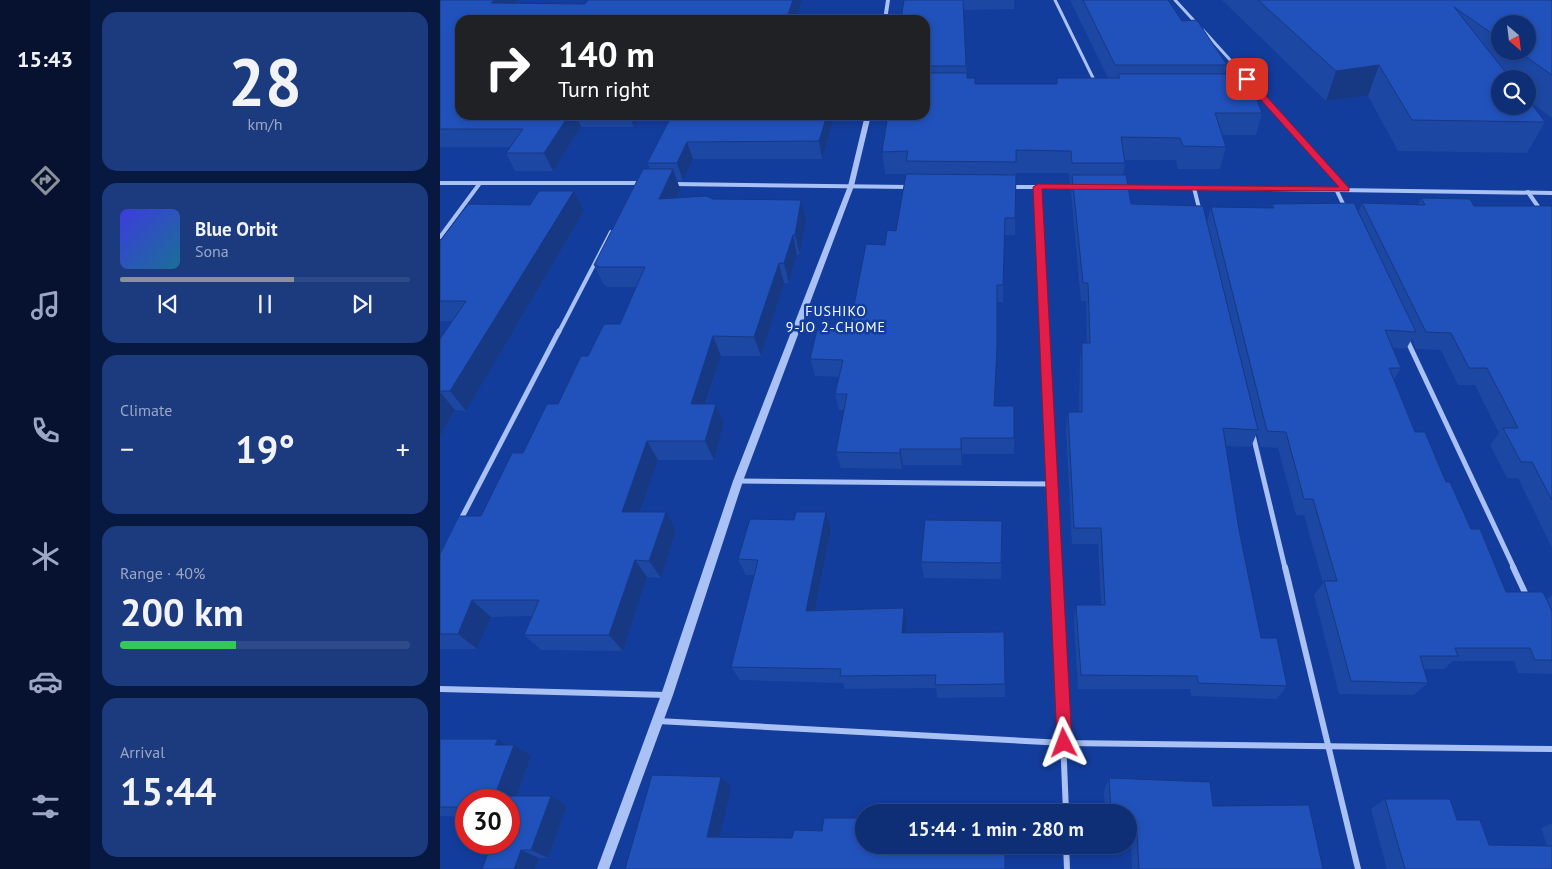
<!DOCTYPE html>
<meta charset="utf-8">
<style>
body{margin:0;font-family:"PT Sans",sans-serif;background:#1c3a7e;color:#f1f3f6;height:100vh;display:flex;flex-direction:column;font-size:19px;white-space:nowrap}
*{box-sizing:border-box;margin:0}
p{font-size:16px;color:#9ba8c5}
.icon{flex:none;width:28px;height:28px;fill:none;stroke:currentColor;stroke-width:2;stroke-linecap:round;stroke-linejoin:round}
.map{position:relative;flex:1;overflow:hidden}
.panel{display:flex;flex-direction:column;gap:12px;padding:12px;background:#081941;width:350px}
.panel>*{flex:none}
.guide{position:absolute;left:15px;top:15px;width:475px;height:105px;border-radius:15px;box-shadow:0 2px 8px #0003,0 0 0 1px #2e4a88;background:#202124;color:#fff;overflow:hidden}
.needle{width:32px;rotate:152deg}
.tools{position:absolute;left:1051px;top:15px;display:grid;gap:10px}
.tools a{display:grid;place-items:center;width:45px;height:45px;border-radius:50%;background:#0e2e76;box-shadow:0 2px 8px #0003,0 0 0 1px #2e4a88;font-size:25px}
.speed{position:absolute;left:15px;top:789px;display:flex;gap:10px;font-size:25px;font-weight:700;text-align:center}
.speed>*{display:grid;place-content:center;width:65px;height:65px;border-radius:50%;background:#0e2e76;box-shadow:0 2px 8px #0003,0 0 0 1px #2e4a88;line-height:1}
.speed .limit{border:8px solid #d22;background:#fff;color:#111}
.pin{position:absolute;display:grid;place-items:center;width:42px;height:42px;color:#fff;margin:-21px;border-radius:10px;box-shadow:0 2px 8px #0006}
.me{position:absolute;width:55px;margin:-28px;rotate:357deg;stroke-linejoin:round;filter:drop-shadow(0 0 4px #0008)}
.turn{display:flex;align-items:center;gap:18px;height:105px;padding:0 20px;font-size:22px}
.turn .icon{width:65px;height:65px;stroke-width:2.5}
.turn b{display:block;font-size:35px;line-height:42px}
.big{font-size:38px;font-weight:700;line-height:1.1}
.panel .widget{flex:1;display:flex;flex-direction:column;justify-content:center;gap:8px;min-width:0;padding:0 18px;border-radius:15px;background:#1c3a7e}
.panel .dial{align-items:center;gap:0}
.dial b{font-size:65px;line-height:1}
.song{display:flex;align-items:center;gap:15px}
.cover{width:60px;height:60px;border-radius:8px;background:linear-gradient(135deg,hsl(240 70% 55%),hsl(200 70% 35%))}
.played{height:5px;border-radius:2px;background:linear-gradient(90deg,#8c9099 60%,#2e4a88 60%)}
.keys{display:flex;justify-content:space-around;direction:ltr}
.heat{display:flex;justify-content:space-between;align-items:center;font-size:28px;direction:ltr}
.charge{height:8px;border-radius:4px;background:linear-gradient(90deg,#34c759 40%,#2e4a88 0)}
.trip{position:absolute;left:415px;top:804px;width:282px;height:50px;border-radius:25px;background:#0e2e76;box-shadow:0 2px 8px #0003,0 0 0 1px #2e4a88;font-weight:700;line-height:50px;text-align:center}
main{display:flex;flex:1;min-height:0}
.dock{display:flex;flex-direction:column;width:90px;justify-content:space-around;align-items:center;background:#06122f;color:#9ba8c5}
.dock .icon{width:35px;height:35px}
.dock .on{color:#8c9099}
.dock b{font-size:22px;color:#f1f3f6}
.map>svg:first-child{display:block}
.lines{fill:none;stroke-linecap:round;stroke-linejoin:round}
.minor-far3{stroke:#a9c1f4;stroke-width:3}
.minor-far2{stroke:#a9c1f4;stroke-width:4}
.minor-far1{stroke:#a9c1f4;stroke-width:5}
.minor{stroke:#a9c1f4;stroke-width:6}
.tertiary{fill:#a9c1f4;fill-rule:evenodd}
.wall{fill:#1c47a2;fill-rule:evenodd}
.shaded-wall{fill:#173984}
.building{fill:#2152bc;stroke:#173984}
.route{fill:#e11d48;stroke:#92132f}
.labels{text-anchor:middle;stroke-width:5;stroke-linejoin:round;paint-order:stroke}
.neighbourhood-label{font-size:14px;letter-spacing:1px;fill:#fff;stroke:#133d9d}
</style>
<main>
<nav class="dock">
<b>15:43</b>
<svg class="icon on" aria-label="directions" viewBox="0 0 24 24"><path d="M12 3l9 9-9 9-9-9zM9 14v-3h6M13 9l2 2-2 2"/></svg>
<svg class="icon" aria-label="music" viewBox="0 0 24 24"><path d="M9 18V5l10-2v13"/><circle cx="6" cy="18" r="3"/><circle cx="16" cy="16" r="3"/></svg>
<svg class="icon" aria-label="phone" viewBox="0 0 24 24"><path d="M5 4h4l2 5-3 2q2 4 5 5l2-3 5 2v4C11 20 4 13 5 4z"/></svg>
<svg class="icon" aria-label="climate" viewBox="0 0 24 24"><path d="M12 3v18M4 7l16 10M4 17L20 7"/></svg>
<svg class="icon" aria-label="car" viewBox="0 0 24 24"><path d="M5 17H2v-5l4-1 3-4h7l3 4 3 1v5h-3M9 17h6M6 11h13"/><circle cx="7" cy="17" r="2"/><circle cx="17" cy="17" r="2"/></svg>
<svg class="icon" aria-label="filters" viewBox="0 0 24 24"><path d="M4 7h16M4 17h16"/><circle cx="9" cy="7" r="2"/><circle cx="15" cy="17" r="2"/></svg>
</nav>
<section class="panel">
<div class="widget dial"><b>28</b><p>km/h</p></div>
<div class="widget">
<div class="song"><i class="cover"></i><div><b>Blue Orbit</b><p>Sona</p></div></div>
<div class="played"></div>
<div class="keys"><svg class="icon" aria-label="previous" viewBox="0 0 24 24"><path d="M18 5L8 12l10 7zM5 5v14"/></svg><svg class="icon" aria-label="pause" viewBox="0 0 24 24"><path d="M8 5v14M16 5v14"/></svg><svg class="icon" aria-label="next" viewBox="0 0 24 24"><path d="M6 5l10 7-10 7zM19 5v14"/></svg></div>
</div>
<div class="widget"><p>Climate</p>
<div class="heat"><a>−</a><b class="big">19°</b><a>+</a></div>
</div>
<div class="widget"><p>Range · 40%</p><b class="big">200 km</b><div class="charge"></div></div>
<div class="widget"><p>Arrival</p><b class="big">15:44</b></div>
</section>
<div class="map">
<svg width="1112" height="869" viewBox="0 0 1112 869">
<rect width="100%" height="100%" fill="#133d9d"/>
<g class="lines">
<g class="minor-far3">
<polyline points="615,0 656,84"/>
<polyline points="735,0 757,24"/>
<polyline points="763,30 868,146"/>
</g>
<g class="minor-far2">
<polyline points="866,145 906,189"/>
<polyline points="0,183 202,183"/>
<polyline points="233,184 469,187"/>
<polyline points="570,187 637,187"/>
<polyline points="598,187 605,332"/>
<polyline points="683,187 1112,193"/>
<polyline points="754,188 760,212"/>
<polyline points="896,189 905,208"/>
<polyline points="1088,192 1101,211"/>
<polyline points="0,237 40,183"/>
<polyline points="119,332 171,232"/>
</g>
<g class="minor-far1">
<polyline points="605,331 616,568"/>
<polyline points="967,340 1074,568"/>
<polyline points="813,435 845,568"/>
<polyline points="298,481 612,484"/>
<polyline points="20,521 119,331"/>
</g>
<g class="minor">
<polyline points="616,567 626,812"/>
<polyline points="845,567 918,869"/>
<polyline points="1073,567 1087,597"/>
<polyline points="0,689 227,695"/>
<polyline points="218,721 624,743 1112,749"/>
<polyline points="626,845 627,869"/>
</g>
<g class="tertiary">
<polygon points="446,0 450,0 447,20 443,20"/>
<polygon points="425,115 431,115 414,186 303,481 233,695 169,869 157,869 221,695 293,481 408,186"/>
</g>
</g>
<g class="wall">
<polygon points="0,0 78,0 75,3 145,4 362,0 20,20 20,115 201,115 194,127 141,127 113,171 75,171 66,153 70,147 0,147"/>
<polygon points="464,0 574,0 574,9 523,10 527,78 535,84 617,84 617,78 668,78 630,0 728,0 742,21 787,65 785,74 797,84 822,113 816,135 782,135 786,147 780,169 738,169 736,160 685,160 685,163 683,175 691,204 767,222 771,207 831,208 832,204 918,213 922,203 978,205 981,198 1034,206 1112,206 1112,548 1078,478 1067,478 1050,445 1059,433 1035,385 1018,385 1001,350 976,349 972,339 966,349 953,348 961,368 954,380 975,432 1006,482 1066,592 1107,599 1112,595 1112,674 1078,673 1074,661 1013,661 1004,669 984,669 988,683 974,695 899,694 874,595 883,583 864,515 856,515 838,448 820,447 817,433 811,447 786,446 799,530 821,638 847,686 837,699 751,696 750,689 638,689 634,620 636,605 661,605 658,544 632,544 626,429 628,412 639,412 640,361 642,343 647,343 646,301 641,301 631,192 632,185 630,185 629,173 576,173 575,235 564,235 563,302 557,302 557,364 555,406 574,438 574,454 522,454 522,465 463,465 462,469 401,468 396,452 404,410 399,410 395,394 399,377 375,376 370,359 409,331 445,245 456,231 468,174 445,174 442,152 485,115 485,20"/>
<path d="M 782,0 L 1112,0 L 1112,118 L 1088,100 L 1105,122 L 1087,153 L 958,151 L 928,96 L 886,101 ZM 1060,24 L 1088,51 L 1060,51 ZM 1060,79 L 1088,79 L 1088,106 Z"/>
<polygon points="232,115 395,115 382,159 253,159 243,181 237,181 240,189 236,198 273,199 366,220 360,254 357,255 349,283 344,283 321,356 281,356 266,404 276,404 284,423 274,460 218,460 200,512 236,530 221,578 207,577 183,651 101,650 84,635 92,616 51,617 37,649 0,649 0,554 41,516 83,453 118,404 148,356 180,324 196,287 167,287 166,285 164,285 154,265 210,169 207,163"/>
<polygon points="144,211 26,411 15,410 0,436 0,339 12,321 0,321 0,241"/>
<polygon points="562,521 561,579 484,578 481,562"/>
<polygon points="391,529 375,610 464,608 467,623 466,633 565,684 565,697 497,698 496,688 405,689 403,683 300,680 291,667 314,575 306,575 298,559"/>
<polygon points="0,739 66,745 91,756 77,796 127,806 108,858 99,858 95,869 42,869 69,800 26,800 26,817 0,816"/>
<polygon points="669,778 773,806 883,869 692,869 691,844 689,844 689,812 665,812 664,791"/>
<polygon points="945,799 1017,820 1049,845 1107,846 1101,828 1112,823 1112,869 947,869 931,809"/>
</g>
<g class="shaded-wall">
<polygon points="55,0 78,0 59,20 51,3"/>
<polygon points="353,0 362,0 355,20 346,20"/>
<polygon points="939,65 928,96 886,101 896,71"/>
<polygon points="129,115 136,115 141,127 113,171 104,153"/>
<polygon points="189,115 201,115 194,127"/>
<polygon points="387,115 395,115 382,159 379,141"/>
<polygon points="247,142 253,159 243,181 237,163"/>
<polygon points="233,169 240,189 227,219 219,199"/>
<polygon points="134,191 144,211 26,411 10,391"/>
<polygon points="361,200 366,220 360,254 355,235"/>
<polygon points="353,235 357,255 349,283 344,263"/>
<polygon points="339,263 344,283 321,356 314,337"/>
<polygon points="273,336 281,356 259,423 251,404"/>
<polygon points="557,347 557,364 554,423 554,406"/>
<polygon points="0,392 15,410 0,436"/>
<polygon points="276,404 284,423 274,460 265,441"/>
<polygon points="521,438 522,454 522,465 521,449"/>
<polygon points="207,441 218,460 194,529 182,512"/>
<polygon points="460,449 463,465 462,469 460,453"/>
<polygon points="226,512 236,530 221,578 209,561"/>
<polygon points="386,512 391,529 372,625 366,611"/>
<polygon points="195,560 207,577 183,651 169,635"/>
<polygon points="32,600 51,617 37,649 18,634"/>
<polygon points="464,608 467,623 465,648 462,633"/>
<polygon points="58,739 72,749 74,745 91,756 69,818 69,800 53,800 55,745"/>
<polygon points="281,777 291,787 278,845 267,837"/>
<polygon points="111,796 127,806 108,858 91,850"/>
<polygon points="81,850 99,858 95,869 74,869"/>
</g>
<g class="building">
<polygon points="0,0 55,0 51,3 145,4 148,0 353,0 346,20 20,20 20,115 129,115 104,153 66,153 83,129 0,129"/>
<polygon points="464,0 523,0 526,66 485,66 485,20 461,20"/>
<polygon points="643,0 728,0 742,21 757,20 787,65 675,65"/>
<polygon points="818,0 1112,0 1112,75 1078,51 1088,51 1088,24 1060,24 1060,39 1014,7 1071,79 1060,79 1060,106 1088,106 1088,99 1105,122 972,120 939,65 896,71"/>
<polygon points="485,73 527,73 527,78 535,78 535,84 617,84 617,78 680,78 678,74 791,74 797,84 811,85 822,113 775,113 786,147 743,146 740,138 681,137 685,163 632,163 631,151 576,150 576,162 466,161 468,151 442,152 448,115 485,115"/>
<polygon points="232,115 387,115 379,141 247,142 237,163 207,163"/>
<polygon points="203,169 233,169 219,199 266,196 273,199 361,200 355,235 353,235 344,263 339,263 314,337 273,336 251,404 276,404 265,441 207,441 182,512 226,512 209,561 195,560 169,635 84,635 99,600 32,600 18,634 0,634 0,554 19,516 41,516 72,453 83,453 107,404 118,404 141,356 148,356 164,324 180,324 205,267 157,267 158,266 154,265"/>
<polygon points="466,174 576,175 575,218 565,218 563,285 557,285 557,347 554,406 574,406 574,438 521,438 521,449 460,449 460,453 396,452 407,394 395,394 403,360 370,359 377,330 409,331 426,244 445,245 447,230 456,231"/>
<polygon points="632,175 686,175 691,204 763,206 818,430 783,428 799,530 821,638 837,638 847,686 758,683 757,676 641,675 636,605 665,605 661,528 634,528 628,412 642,412 642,343 650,343 648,283 643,283"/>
<polygon points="99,191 134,191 10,391 0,391 0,339 26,301 0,301 0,241 28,204 90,205"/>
<polygon points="981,198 1030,199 1034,206 1112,206 1112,500 1092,462 1081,462 1063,428 1078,428 1047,368 1029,368 1011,333 986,332 922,203 985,205"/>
<polygon points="914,203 976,332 945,330 961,368 949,368 975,432 985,432 1006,482 1010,482 1031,529 1040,529 1066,592 1103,592 1112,611 1112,660 1095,660 1090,648 1015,648 1018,656 980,656 988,683 911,681 884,581 897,581 873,499 864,499 846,432 827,431 771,207 834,208 832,204"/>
<polygon points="356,512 386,512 366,611 464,608 462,633 564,632 565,684 495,685 496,675 400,676 401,669 291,667 318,560 298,559 310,519 354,520"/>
<polygon points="485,520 562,521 561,563 481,562"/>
<polygon points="0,739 58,739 55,745 74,745 53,800 26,800 26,807 0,807"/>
<polygon points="212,775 281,777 267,837 352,838 354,830 382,831 384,818 424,818 424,845 565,845 565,869 185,869"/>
<polygon points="669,778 770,782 773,806 869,805 883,869 699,869 697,833 689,833 689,812 671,812"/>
<polygon points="70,796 111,796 91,850 81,850 74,869 42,869 52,842 69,842 69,800"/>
<polygon points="945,799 1010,799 1017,820 1040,820 1049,845 1112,846 1112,869 965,869"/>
</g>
<polygon class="route" points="804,77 809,77 909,188 909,191 602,189 632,743 630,749 624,751 619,749 617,743 593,187 598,184 899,187 804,81"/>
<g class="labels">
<g class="neighbourhood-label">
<text x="396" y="316">FUSHIKO<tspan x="396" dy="16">9-JO 2-CHOME</tspan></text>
</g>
</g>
</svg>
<div class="tools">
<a><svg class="needle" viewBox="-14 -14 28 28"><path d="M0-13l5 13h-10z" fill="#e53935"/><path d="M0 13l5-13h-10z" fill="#9ba8c5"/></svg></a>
<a><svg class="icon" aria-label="search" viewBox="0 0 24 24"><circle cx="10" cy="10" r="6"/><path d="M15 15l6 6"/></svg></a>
</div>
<div class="speed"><div class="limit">30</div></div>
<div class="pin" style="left:807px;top:79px;background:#d93025"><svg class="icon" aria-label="arrive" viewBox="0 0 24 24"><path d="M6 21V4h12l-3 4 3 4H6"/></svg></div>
<svg class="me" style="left:624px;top:743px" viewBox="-20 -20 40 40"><path d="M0-17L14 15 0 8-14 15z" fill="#e11d48" stroke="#fff" stroke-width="4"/></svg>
<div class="trip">15:44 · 1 min · 280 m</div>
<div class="guide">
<div class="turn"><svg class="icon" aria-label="right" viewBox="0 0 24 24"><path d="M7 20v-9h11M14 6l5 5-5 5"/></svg><div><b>140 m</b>Turn right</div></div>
</div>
</div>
</main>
